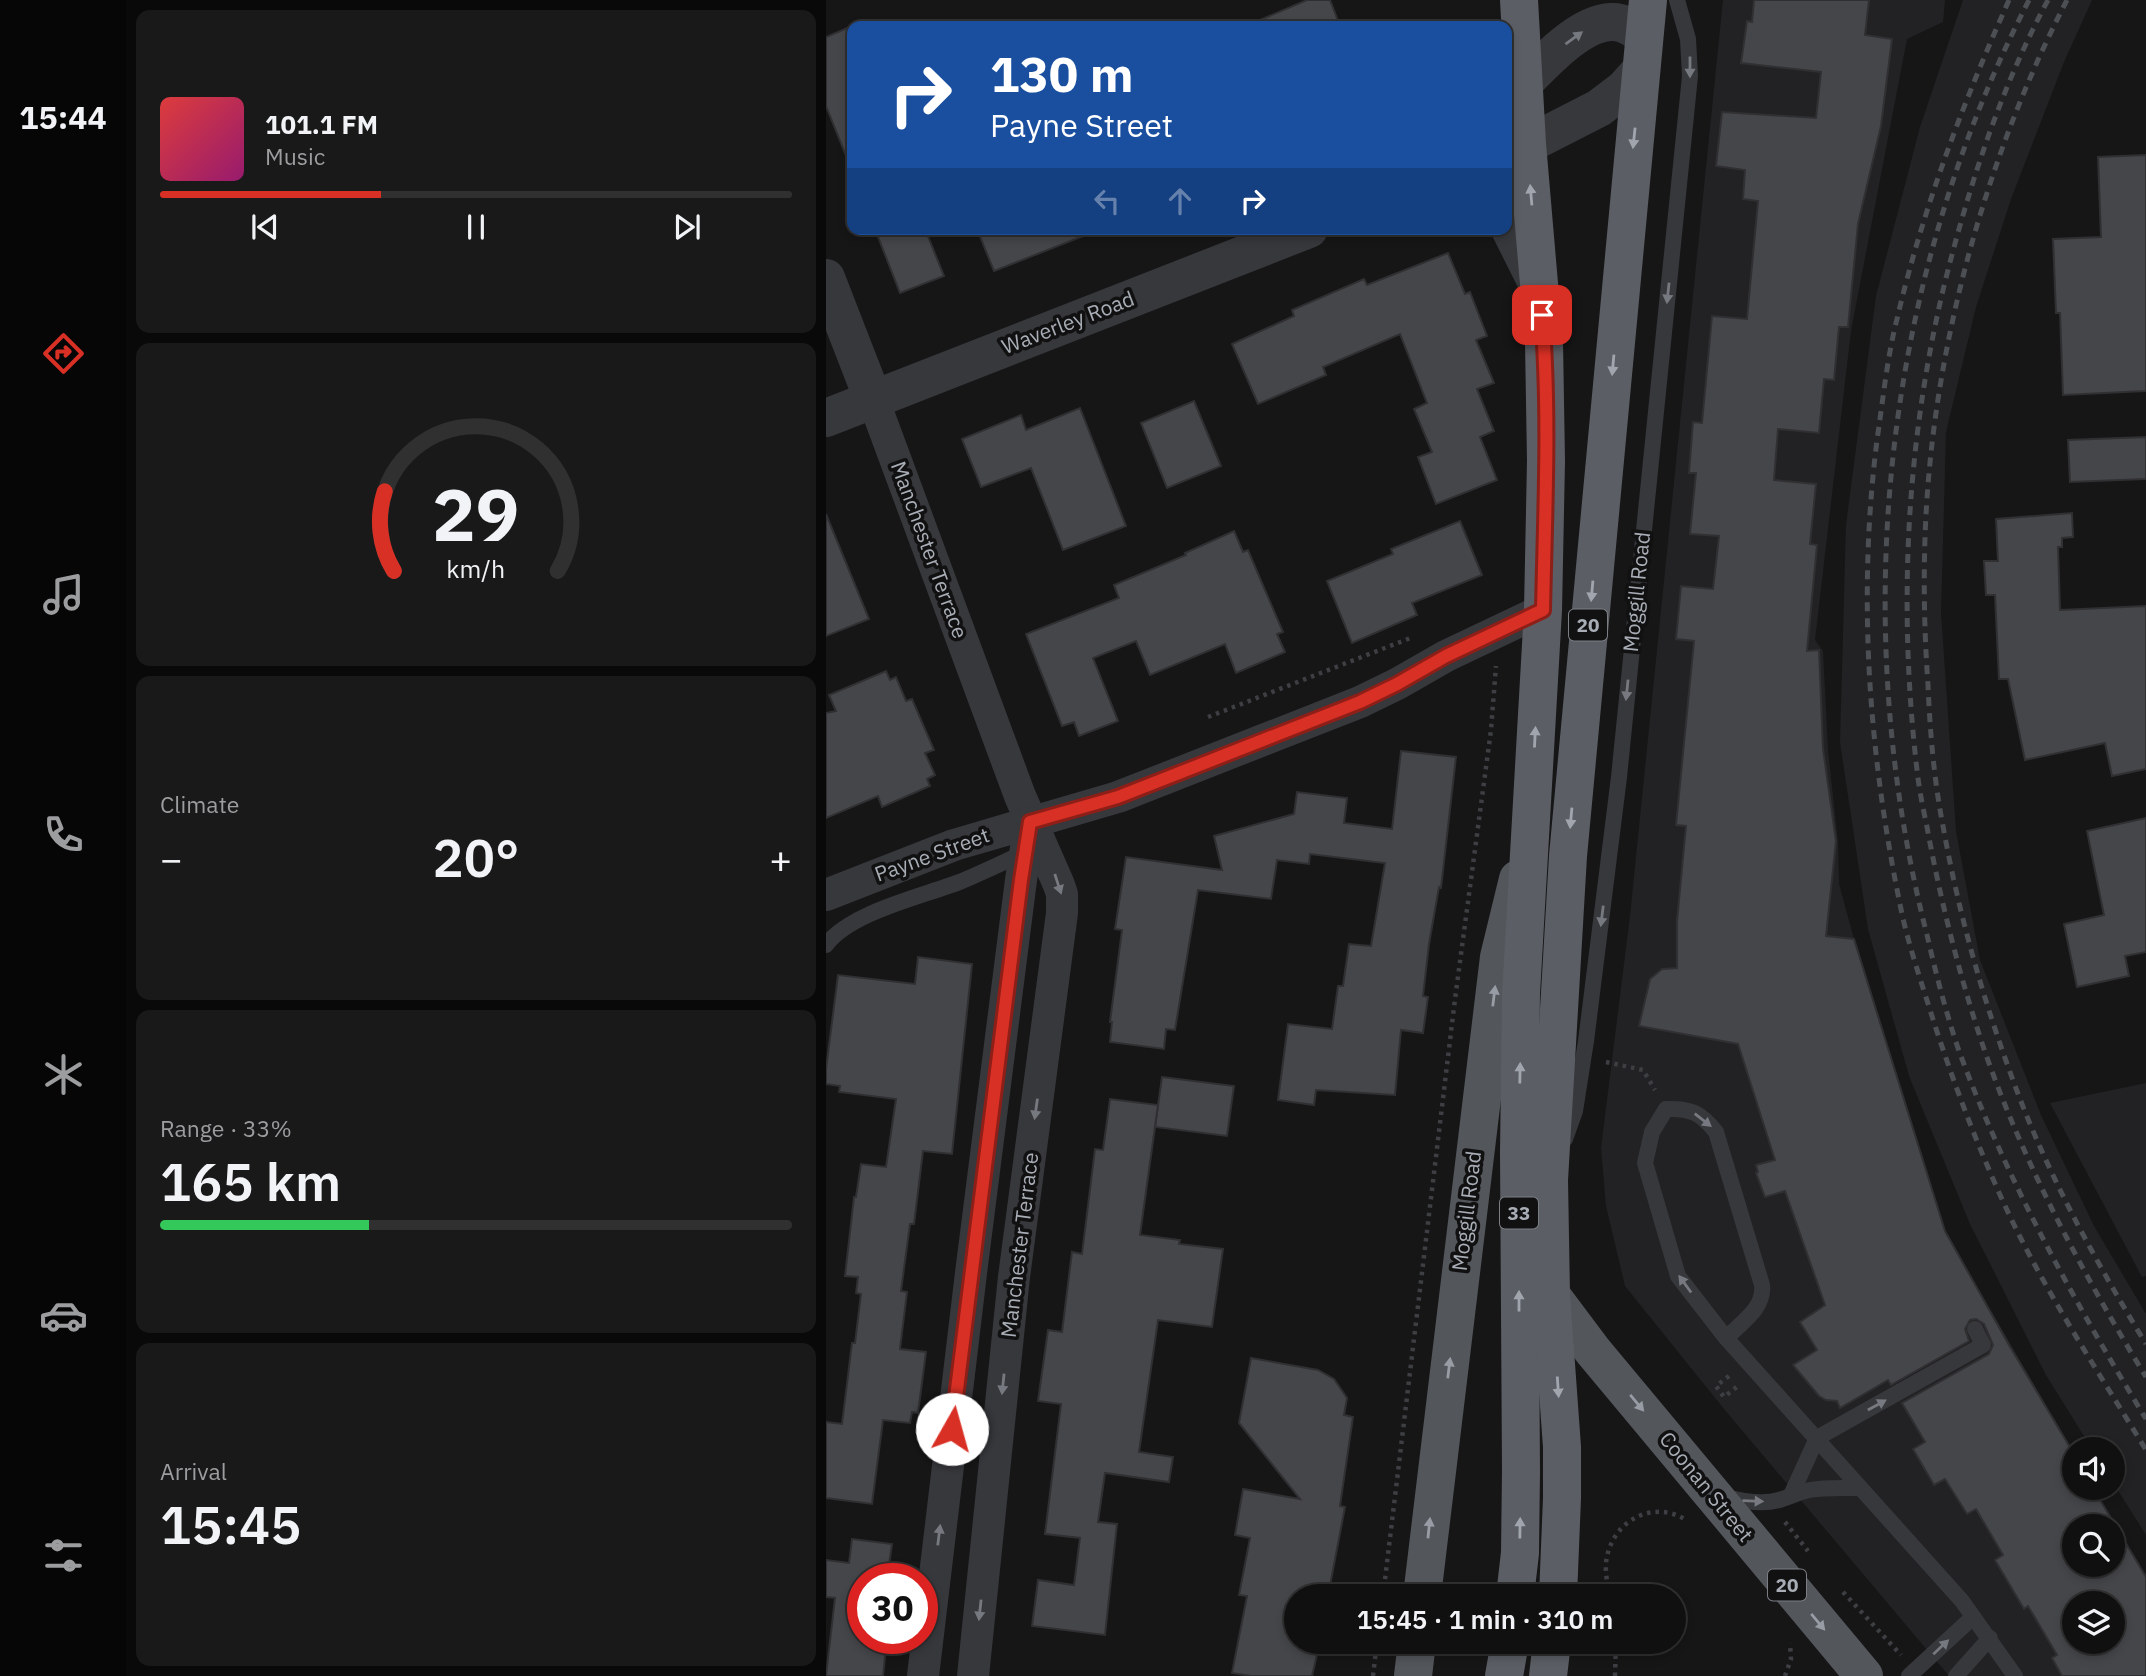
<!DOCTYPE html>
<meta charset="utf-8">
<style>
body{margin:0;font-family:"IBM Plex Sans",sans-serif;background:#19191a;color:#f1f3f6;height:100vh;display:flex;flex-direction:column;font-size:26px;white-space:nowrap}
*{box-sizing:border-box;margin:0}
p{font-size:23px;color:#9c9d9f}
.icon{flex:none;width:38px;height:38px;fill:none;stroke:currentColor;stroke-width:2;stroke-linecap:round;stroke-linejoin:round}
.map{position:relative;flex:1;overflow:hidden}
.panel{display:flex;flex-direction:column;gap:10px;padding:10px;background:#090909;width:700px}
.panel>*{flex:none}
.hud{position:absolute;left:21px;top:21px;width:665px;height:214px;border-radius:14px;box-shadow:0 4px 10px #0003,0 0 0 2px #303031;background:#1a4fa0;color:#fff;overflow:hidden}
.buttons{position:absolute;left:1236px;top:1437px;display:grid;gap:14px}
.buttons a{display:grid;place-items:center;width:63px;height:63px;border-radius:50%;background:#101011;box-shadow:0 4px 10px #0003,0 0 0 2px #303031;font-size:35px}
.speed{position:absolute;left:21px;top:1563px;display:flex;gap:14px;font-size:35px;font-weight:700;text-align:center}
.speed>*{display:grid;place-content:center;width:91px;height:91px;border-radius:50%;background:#101011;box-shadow:0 4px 10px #0003,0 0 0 2px #303031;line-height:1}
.speed .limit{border:10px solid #d22;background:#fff;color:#111}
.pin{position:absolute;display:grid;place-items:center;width:60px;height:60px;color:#fff;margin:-30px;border-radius:14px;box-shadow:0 4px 10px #0006}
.me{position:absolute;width:77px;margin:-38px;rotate:7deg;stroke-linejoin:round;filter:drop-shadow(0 0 5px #0008)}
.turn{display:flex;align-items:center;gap:24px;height:147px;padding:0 28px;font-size:32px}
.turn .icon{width:91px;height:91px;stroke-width:2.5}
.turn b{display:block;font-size:49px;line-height:60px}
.lanes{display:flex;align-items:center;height:66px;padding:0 28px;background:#0003;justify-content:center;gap:35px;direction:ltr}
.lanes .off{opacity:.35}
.big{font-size:52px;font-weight:600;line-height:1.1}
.panel .tile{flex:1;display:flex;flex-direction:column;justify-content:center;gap:10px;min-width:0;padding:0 24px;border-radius:14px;background:#19191a}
.panel .dial{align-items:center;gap:0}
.dial svg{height:182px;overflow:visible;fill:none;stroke:#303031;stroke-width:7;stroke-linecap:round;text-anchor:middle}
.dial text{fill:#f1f3f6;stroke:none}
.song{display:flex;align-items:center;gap:21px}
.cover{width:84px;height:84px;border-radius:10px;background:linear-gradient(135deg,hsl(0 70% 55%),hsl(320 70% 35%))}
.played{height:7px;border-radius:4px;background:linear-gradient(90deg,#d93025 35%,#303031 35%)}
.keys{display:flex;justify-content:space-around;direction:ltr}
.heat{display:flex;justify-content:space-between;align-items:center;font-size:38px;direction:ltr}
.charge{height:10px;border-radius:5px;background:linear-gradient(90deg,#34c759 33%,#303031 0)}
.trip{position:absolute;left:458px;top:1584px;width:402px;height:70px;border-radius:35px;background:#101011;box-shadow:0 4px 10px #0003,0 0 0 2px #303031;font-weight:600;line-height:70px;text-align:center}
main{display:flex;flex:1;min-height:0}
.menu{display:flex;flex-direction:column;width:126px;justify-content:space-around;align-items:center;background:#060607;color:#9c9d9f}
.menu .icon{width:49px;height:49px}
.menu .selected{color:#d93025}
.menu b{font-size:32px;color:#f1f3f6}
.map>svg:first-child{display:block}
.built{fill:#222224;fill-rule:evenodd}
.building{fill:#45464a;stroke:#303033;stroke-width:2;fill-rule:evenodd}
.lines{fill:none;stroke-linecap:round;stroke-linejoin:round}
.path{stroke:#3d3f43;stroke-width:4.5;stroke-dasharray:3.5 5;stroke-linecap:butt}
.service{stroke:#37383c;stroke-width:16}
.minor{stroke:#37383c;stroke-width:32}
.tertiary{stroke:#37383c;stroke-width:38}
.primary{stroke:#53565b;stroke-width:38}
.trunk{stroke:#5b5e64;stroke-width:38}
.rail{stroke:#4c4f53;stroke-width:5;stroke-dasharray:9 7;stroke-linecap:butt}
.oneway{fill:#76797f}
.oneway2{fill:#a1a6ae}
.oneway3{fill:#989ca4}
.route-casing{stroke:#8d1f18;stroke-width:18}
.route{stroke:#d93025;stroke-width:12}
.labels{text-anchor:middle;stroke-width:7;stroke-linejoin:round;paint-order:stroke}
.shield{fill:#111112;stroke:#7b7f85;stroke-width:2}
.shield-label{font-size:19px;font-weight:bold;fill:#a9aeb6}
.street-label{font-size:21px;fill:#a9aeb6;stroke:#111112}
</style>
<main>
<nav class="menu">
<b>15:44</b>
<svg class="icon selected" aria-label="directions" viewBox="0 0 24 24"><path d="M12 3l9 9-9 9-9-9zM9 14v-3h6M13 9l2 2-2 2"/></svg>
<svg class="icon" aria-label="music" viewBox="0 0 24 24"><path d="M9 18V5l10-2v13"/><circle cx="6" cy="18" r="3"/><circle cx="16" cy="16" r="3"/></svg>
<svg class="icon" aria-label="phone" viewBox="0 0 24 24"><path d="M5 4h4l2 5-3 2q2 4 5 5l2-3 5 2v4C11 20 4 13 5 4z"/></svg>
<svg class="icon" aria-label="climate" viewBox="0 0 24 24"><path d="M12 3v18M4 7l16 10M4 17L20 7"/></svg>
<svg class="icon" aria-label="car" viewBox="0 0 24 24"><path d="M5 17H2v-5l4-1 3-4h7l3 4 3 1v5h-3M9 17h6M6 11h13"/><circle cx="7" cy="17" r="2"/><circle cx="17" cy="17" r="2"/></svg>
<svg class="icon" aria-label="filters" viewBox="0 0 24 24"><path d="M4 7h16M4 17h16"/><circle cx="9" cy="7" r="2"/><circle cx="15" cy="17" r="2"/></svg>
</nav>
<section class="panel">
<div class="tile">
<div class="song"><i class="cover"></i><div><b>101.1 FM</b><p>Music</p></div></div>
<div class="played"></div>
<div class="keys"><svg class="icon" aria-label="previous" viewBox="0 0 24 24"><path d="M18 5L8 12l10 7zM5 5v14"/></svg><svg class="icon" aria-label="pause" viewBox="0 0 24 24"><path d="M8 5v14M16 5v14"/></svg><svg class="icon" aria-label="next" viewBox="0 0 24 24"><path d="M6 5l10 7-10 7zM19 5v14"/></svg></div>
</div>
<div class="tile dial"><svg viewBox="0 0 100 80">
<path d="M14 69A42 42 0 1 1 86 69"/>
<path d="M14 69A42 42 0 0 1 10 34" stroke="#d93025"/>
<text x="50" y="56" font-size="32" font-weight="700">29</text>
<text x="50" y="72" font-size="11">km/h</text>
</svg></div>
<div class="tile"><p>Climate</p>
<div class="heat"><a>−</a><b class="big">20°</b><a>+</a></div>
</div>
<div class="tile"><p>Range · 33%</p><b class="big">165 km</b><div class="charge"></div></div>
<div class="tile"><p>Arrival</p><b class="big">15:45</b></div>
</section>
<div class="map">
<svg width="1320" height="1676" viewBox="0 0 1320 1676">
<rect width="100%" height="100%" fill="#161617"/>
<g class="built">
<path d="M 897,0 L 1119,0 L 1117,22 L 1081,39 L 1025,331 L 989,640 L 997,651 L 1002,750 L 1012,842 L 1013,884 L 1028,939 L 1119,1231 L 1248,1454 L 1248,1488 L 1267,1488 L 1320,1577 L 1320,1676 L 1123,1676 L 898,1409 L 799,1286 L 780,1206 L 775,1148 L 804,916 ZM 1248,1526 L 1286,1526 L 1286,1564 L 1248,1564 ZM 1248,1603 L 1286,1603 L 1286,1642 L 1248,1642 Z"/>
<polygon points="1137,0 1266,0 1238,62 1185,199 1150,307 1120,432 1115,613 1130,831 1154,960 1215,1115 1268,1226 1320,1314 1320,1535 1286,1481 1286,1449 1266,1449 1220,1375 1144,1224 1083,1076 1042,929 1014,742 1020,525 1050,296 1094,127"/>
<polygon points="1320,1083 1320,1276 1316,1277 1224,1103"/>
</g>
<g class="building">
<polygon points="481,0 504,0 514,26 420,26"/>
<path d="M 928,0 L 1043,0 L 1039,35 L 1066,39 L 1055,126 L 1032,224 L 1022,327 L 1013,327 L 1008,380 L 998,379 L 993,433 L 952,429 L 948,480 L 990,484 L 984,544 L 991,545 L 981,651 L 993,650 L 997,749 L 1010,841 L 1000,936 L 1028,939 L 1119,1231 L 1183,1345 L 1248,1454 L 1248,1488 L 1267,1488 L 1320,1577 L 1320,1676 L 1236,1676 L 1226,1658 L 1231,1655 L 1202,1606 L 1198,1609 L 1169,1560 L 1177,1555 L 1150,1509 L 1141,1514 L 1119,1479 L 1108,1485 L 1087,1449 L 1099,1442 L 1076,1403 L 1163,1354 L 1167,1345 L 1158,1324 L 1150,1319 L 1144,1320 L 1139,1329 L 1143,1341 L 1065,1385 L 1062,1380 L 1014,1408 L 1011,1401 L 1000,1400 L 993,1396 L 967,1365 L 991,1350 L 974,1322 L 999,1305 L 959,1191 L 939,1197 L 930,1173 L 932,1172 L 930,1165 L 949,1160 L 912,1044 L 813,1026 L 824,979 L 836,969 L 851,968 L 851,921 L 860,826 L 850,825 L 868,641 L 850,639 L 855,586 L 887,589 L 893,536 L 864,534 L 870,473 L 863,473 L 867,422 L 876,423 L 886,316 L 921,319 L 932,201 L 917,199 L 919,170 L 890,166 L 896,112 L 990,118 L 995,72 L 915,63 L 921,21 L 926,22 ZM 1248,1526 L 1286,1526 L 1286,1564 L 1248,1564 ZM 1248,1603 L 1286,1603 L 1286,1642 L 1248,1642 Z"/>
<polygon points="26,26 26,168 25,168 0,106 0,37"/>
<polygon points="1320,155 1320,391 1237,395 1234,313 1230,313 1227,239 1275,237 1272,157"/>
<polygon points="49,229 99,229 118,276 74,293"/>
<polygon points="151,229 270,229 270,231 168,271"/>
<polygon points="622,253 639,294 644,292 661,336 650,340 668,383 651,389 668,431 654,437 671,480 610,504 592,457 606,452 588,409 601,403 574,334 497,367 500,375 432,404 406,344 468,316 466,310 538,279 541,285"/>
<polygon points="368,401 395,466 341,488 315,423"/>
<polygon points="254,408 300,526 237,550 205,468 155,487 136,439 195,415 200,430"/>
<polygon points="1320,437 1320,479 1244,482 1242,440"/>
<polygon points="1246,513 1247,537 1236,538 1236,547 1232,547 1234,610 1320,606 1320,769 1286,776 1279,743 1199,760 1182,679 1173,679 1169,595 1160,595 1158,561 1172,561 1170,519"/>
<polygon points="0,514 43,619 0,636"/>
<polygon points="634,521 656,575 586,603 591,615 526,643 501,581 567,554 565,549"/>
<polygon points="408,531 417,552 422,550 436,583 457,632 451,634 459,652 410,673 399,644 324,675 310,641 267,658 292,721 253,736 248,722 236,726 200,634 293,598 288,585 360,555 359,553"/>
<polygon points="60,671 64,680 70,677 80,701 86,699 108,750 99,753 109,775 101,779 104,786 56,807 52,796 0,818 0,713 10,711 3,695"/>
<polygon points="575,751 630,757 615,888 613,887 603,944 597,996 602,997 597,1033 575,1030 569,1095 490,1090 488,1105 452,1100 462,1024 506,1029 512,986 517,986 523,944 545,946 559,863 484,854 483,864 451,860 445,899 372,890 349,1030 340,1029 338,1049 284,1042 286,1022 284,1022 296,930 289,929 300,857 396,870 388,836 468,814 471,792 521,798 518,823 566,829"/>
<polygon points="1320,818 1320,952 1299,956 1303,976 1251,987 1238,924 1278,915 1261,831"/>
<polygon points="92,957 146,964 126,1154 97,1151 88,1224 84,1224 75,1291 81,1292 74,1349 100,1352 92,1413 86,1412 84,1423 57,1420 46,1504 0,1498 0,1422 16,1424 26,1343 29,1343 35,1294 30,1293 32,1277 19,1276 28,1197 30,1197 35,1164 60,1167 70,1099 13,1092 14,1086 0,1084 0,1069 12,975 89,984"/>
<polygon points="336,1077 408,1086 401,1136 329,1127"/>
<polygon points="284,1099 332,1105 314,1235 354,1240 353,1244 397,1249 386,1327 332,1320 313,1452 347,1457 343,1482 279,1473 272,1522 291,1524 279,1635 206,1626 212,1580 248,1585 254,1538 219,1534 235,1404 212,1401 222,1330 236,1332 246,1252 256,1254 269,1149 277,1150"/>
<polygon points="425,1358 492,1370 508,1379 521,1398 518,1415 527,1417 514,1506 519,1507 502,1596 471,1596 471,1642 494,1642 486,1676 425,1676 406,1673 421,1596 413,1595 424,1538 409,1535 417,1489 474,1499 413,1423"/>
<polygon points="26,1539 66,1544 61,1578 37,1578 37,1638 61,1638 57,1676 0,1676 9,1598 0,1597 0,1560 23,1563"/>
</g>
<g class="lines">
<g class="path">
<polyline points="382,717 587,637"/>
<polyline points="780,1062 817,1070 829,1090"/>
<polyline points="903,1376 890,1386 898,1397 912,1386"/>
<polyline points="959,1522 982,1551"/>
<polyline points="1017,1592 1075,1655"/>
<polyline points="557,1596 629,999 665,730 670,666"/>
<path d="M 784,1596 C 782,1586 779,1574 780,1563 C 784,1523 825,1498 860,1520"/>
<polyline points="547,1676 551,1642"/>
<polyline points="789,1676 790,1642"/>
<polyline points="959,1676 965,1659 964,1643"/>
</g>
<g class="service">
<path d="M 0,945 C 24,912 98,896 136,881 C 157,872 178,862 200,852"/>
<polyline points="739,1139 749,1111 760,1041 793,777 864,76 862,39 851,0"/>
<path d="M 900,1338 C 915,1323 939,1308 936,1285 L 890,1132 C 875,1113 865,1108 840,1109 L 826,1132 L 819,1163 L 852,1276 L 900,1338 L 1136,1601 L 1189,1676"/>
<polyline points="966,1493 991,1438 1157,1345 1149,1329"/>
<path d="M 899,1497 C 915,1501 936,1505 953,1500 C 964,1497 973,1492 984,1490 C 1000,1487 1017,1488 1033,1488"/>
<polyline points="1083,1676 1147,1617"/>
<polyline points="1130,1676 1164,1638"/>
</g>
<g class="minor">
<polyline points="47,399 194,796 233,885 236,894 236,913 188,1277 147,1676"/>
<polyline points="0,895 128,845 292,797 534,702 571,684 620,656 717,610"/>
<polyline points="97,1676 145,1273 195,880 204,822"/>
</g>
<g class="tertiary">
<path d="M 681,100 C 706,76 748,24 784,22 C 797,21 808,28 818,36"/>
<polyline points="681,155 773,108 798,89 815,70"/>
<polyline points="681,223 713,287"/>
<polyline points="0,278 47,399"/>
<polyline points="0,418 483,229"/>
</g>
<g class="primary">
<polyline points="725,1295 767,1351 1038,1676"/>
<polyline points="596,1596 673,957 692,879"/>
<polyline points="587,1676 591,1642"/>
</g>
<g class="trunk">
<polyline points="689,1596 694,1553 695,1471 693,1153 695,994 717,610 720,461 718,342 701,144 693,0"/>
<polyline points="732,1596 736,1498 736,1447 725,1295 723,1180 742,856 822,0"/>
<polyline points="678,1676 684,1642"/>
<polyline points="722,1676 726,1642"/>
</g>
<g class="rail">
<path d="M 1183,0 C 1137,103 1097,208 1071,319 C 1061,358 1057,400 1051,440 C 1031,599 1043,758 1076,914 C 1083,946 1094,978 1104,1010 C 1124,1073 1147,1135 1175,1197 C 1214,1284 1270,1368 1320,1450"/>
<path d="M 1203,0 C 1056,285 1021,624 1101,935 C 1110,974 1120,1013 1133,1051 C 1181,1181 1248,1301 1320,1419"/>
<path d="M 1222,0 C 1174,89 1142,189 1118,286 C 1080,444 1072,608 1091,770 C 1093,789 1097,808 1101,827 C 1115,903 1134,978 1159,1052 C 1199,1166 1257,1274 1320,1377"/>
<path d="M 1241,0 C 1161,154 1109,342 1100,515 C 1097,572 1098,629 1102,685 C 1104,732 1108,780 1117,826 C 1132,910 1155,992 1184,1072 C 1218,1168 1267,1257 1320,1344"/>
</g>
</g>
<defs><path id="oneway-solid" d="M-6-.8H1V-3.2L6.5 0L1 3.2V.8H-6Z" transform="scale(1.75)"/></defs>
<g class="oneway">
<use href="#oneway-solid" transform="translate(748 38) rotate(-36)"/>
<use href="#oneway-solid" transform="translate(864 67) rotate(90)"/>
<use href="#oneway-solid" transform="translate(842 293) rotate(96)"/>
<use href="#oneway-solid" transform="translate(801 690) rotate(96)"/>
<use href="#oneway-solid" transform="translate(232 884) rotate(72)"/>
<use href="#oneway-solid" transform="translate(776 916) rotate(97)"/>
<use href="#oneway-solid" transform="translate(210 1109) rotate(98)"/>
<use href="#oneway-solid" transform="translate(877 1120) rotate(38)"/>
<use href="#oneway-solid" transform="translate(859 1284) rotate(-126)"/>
<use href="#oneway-solid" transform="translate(177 1384) rotate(96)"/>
<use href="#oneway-solid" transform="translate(1051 1405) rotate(-29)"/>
<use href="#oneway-solid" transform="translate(927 1501) rotate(2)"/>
<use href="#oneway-solid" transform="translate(113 1535) rotate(-83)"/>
<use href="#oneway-solid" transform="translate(154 1610) rotate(96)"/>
<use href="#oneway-solid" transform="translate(1115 1647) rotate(-43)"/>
</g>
<g class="oneway2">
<use href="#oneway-solid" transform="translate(808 138) rotate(96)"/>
<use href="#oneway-solid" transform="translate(705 195) rotate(-95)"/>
<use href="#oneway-solid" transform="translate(787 365) rotate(95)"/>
<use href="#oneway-solid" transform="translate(766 591) rotate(95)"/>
<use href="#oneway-solid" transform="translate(709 737) rotate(-87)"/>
<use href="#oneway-solid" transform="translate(745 818) rotate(95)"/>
<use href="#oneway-solid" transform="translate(694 1073) rotate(-89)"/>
<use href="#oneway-solid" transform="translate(693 1301) rotate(-90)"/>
<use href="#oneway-solid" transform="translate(732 1387) rotate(86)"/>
<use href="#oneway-solid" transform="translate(694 1528) rotate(-89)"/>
</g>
<g class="oneway3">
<use href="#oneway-solid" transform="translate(668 996) rotate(-83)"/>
<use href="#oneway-solid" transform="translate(623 1368) rotate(-83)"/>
<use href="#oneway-solid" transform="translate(811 1403) rotate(50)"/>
<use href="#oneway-solid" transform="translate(603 1528) rotate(-84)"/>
<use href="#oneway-solid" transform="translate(992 1622) rotate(50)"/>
</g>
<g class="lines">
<defs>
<path id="route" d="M 126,1429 L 195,880 L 204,822 L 292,797 L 534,702 L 571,684 L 620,656 L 717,610 C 719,512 724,413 716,315"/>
</defs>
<use href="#route" class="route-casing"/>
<use href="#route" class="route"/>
</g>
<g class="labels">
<g class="shield">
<rect x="743" y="609.5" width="38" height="31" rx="5"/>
<rect x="674" y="1197.5" width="38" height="31" rx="5"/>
<rect x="942" y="1569.5" width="38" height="31" rx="5"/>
</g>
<g class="shield-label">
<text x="762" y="632">20</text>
<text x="693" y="1220">33</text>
<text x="961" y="1592">20</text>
</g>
<g class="street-label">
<text transform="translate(242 323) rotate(-21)" y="7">Waverley Road</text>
<text transform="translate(103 550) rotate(70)" y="7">Manchester Terrace</text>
<text transform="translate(811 592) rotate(-84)" y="7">Moggill Road</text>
<text transform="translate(106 855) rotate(-20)" y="7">Payne Street</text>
<text transform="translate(641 1211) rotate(-83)" y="7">Moggill Road</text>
<text transform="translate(194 1245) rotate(-83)" y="7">Manchester Terrace</text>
<text transform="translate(880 1487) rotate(51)" y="7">Coonan Street</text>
</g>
</g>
</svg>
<div class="buttons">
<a><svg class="icon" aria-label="sound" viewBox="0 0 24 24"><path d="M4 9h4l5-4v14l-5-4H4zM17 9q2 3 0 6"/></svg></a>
<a><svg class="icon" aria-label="search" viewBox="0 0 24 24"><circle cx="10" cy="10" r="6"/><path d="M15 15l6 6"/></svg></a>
<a><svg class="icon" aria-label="layers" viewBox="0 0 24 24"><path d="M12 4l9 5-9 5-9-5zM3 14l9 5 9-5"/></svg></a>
</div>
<div class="speed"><div class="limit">30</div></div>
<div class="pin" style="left:716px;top:315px;background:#d93025"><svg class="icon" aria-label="arrive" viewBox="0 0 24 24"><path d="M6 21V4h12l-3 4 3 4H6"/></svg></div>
<svg class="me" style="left:126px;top:1429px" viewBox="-20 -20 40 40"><circle r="19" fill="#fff"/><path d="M0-13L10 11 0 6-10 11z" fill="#d93025"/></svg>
<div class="trip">15:45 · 1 min · 310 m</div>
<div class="hud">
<div class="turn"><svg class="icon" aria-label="right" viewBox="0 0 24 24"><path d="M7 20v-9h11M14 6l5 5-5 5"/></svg><div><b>130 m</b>Payne Street</div></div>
<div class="lanes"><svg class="icon off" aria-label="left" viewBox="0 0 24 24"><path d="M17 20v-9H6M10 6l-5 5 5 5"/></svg><svg class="icon off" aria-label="ahead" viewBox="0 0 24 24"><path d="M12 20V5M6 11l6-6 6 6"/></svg><svg class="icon" aria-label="right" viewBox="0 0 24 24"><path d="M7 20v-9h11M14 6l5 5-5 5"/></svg></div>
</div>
</div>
</main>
